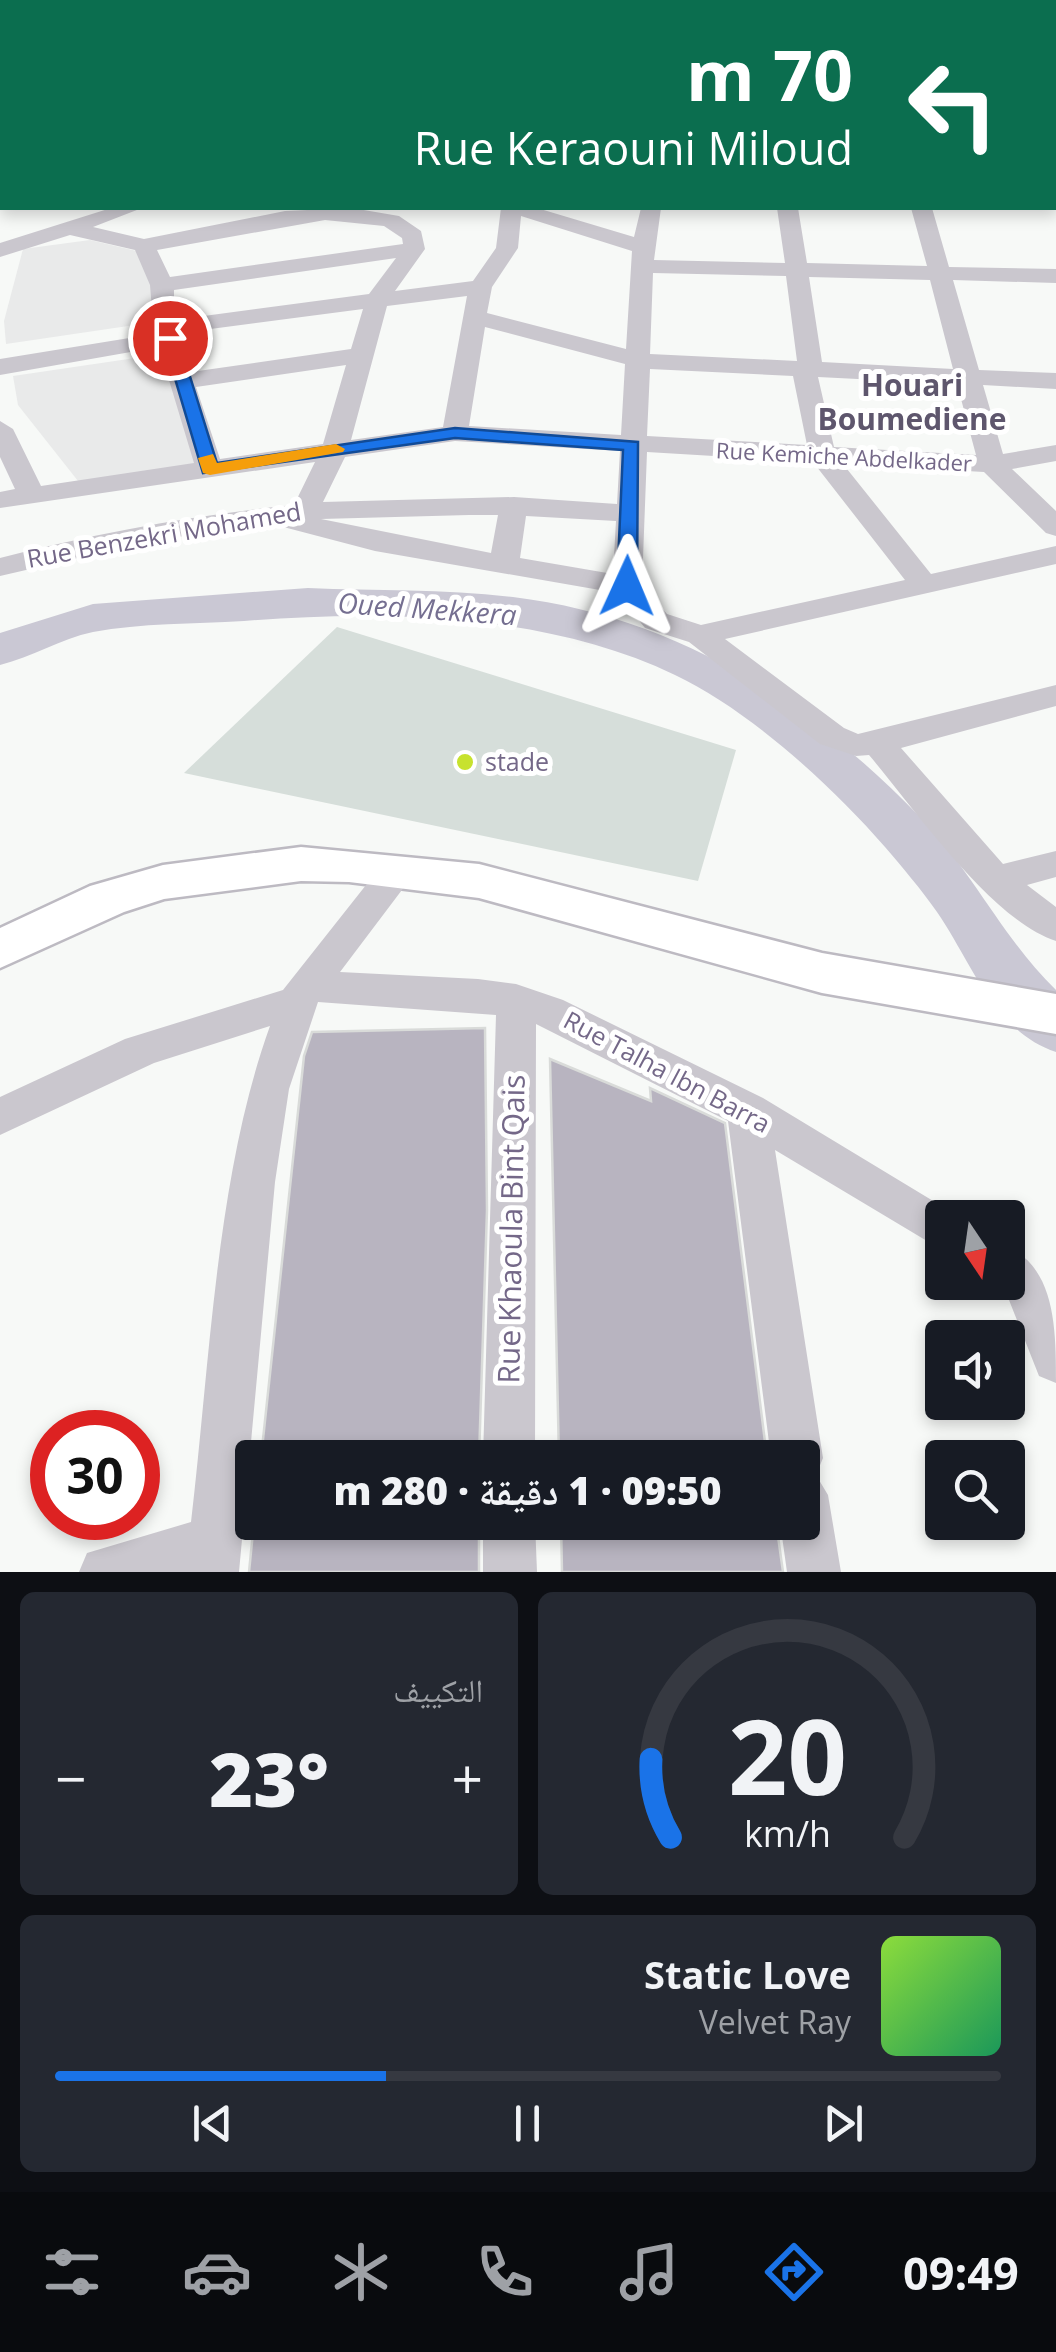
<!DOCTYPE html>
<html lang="ar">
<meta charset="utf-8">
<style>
body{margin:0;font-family:"Open Sans","Noto Naskh Arabic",sans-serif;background:#242831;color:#f1f3f6;direction:rtl;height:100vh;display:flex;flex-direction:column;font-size:38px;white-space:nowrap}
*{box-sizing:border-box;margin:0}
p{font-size:32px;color:#9ea1a6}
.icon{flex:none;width:55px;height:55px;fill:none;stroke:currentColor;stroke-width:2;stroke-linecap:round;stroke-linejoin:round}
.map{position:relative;height:1572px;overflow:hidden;direction:ltr}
.details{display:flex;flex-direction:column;gap:20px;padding:20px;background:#0d0f14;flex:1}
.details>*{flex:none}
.top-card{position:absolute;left:0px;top:0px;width:1058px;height:210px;box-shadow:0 5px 15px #0003;direction:rtl;background:#0b6e4f;color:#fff;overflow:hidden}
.needle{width:65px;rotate:167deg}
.tools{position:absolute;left:925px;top:1200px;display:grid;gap:20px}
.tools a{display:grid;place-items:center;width:100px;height:100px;border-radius:10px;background:#171b24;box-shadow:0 5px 15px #0003;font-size:50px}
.speed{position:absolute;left:30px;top:1410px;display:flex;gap:20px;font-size:50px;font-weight:700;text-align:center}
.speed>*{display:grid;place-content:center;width:130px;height:130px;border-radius:50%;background:#171b24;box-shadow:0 5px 15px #0003;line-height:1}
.speed .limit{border:15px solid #d22;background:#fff;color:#111}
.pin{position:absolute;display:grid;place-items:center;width:85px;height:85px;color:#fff;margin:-42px;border:5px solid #fff;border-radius:50%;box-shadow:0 2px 10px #0007}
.me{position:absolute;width:110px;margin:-55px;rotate:1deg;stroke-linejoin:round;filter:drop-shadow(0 0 8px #0008)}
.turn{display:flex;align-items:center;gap:35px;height:210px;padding:0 40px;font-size:45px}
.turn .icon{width:130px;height:130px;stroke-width:2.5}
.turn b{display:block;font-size:70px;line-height:85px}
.big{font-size:75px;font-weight:800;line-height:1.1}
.details .widget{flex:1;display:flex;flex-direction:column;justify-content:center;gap:15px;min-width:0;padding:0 35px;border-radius:15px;background:#242831}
.details .dial{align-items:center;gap:0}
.dial svg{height:260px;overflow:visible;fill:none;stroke:#363941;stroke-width:7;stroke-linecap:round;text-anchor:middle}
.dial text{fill:#f1f3f6;stroke:none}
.song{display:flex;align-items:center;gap:30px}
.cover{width:120px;height:120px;border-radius:15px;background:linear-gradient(135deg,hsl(90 70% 55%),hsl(150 70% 35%))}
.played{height:10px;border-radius:5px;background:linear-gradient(90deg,#1a73e8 35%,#363941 35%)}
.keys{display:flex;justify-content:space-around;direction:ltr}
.heat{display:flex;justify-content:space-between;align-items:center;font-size:55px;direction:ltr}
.details .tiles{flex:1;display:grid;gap:20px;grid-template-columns:1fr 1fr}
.widget:last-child{grid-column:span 2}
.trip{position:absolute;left:235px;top:1440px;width:585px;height:100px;border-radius:10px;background:#171b24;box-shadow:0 5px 15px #0003;font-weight:800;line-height:100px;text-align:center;direction:rtl}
.tabs{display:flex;height:160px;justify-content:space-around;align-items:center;background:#090b0e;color:#9ea1a6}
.tabs .icon{width:70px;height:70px}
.tabs .current{color:#1a73e8}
.tabs b{font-size:45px;color:#f1f3f6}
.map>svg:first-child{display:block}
.built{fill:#e9eaea}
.green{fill:#d6deda}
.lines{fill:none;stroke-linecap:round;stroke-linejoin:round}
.river{fill:#cac8d4;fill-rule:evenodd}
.building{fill:#b8b4c0;stroke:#d9dbd9;stroke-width:2.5}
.major-casing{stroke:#bdbac2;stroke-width:5}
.minor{fill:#cac7ce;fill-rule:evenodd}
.major{fill:#fff;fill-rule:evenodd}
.tram{stroke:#ada9b4;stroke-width:2.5}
.route{fill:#1a73e8;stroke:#114b97;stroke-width:2.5}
.slow{fill:#f59e0b}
.poi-dot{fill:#c7e22e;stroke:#fff;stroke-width:4}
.labels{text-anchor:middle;stroke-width:10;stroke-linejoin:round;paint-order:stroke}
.far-street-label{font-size:22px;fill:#746888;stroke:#fff}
.street-label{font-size:25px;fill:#746888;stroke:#fff}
.poi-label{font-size:25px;fill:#746888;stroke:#fff;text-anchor:start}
.water-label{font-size:28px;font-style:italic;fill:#756f91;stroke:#fff}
.far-district-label{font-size:30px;font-weight:bold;fill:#5e566d;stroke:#fff}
.near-street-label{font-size:30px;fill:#746888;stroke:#fff}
</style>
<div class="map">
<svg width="1056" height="1572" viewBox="0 0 1056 1572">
<rect width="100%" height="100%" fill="#f7f9f7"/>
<g class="built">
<polygon points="90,240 141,252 162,321 6,344 4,321 23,249"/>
<polygon points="169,353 216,464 82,486 18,405 13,376"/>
</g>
<polygon class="green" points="337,627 736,750 698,881 184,773"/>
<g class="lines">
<path class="river" d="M 308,588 C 376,591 446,589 513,597 C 676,617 808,701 920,817 C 972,870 1003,939 1056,990 L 1056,1052 C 994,1032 971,961 937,912 C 921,889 902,867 885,847 C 831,785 749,710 675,675 C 546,613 383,610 244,621 C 194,624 141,623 93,632 C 60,639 32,657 0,665 L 0,633 L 93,604 Z"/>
</g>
<g class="building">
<polygon points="485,1028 487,1210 479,1458 261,1458 304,1056 312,1032"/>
<polygon points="550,1059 651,1101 650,1088 725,1123 767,1458 559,1458"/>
<polygon points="254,1522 479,1522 479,1572 249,1572"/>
<polygon points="561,1522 776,1522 783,1572 562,1572"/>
</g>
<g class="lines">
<defs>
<polygon id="major" points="301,847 479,864 822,953 1056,994 1056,1034 822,993 479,898 349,882 301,881 164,899 124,912 0,968 0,928 90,886 163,865"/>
</defs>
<use href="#major" class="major-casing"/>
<g class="minor">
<polygon points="90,0 114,0 115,2 92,2"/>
<polygon points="356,0 382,0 383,2 358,2"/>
<polygon points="419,0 445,0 446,2 421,2"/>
<rect x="658" y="0" width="16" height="2"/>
<polygon points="737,0 755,0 756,2 739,2"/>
<polygon points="890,0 909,0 910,2 892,2"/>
<polygon points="1056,0 1056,9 1055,9 1055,2 1048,2"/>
<polygon points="1055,89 1056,90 1056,102 1055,101"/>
<polygon points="0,130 2,131 2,143 0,142"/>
<polygon points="1055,149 1056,149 1055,162"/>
<polygon points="1055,194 1056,194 1056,208 1053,208"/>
<path d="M 111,208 L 142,208 L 93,227 L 144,239 L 285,211 L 352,208 L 399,216 L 421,231 L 425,249 L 395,291 L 473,281 L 496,248 L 501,208 L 537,208 L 634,237 L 641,208 L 661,208 L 654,260 L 785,263 L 777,208 L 798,208 L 807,263 L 927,266 L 911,208 L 932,208 L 949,267 L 1056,269 L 1056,283 L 953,280 L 979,370 L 1056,373 L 1056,389 L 983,385 L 1003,454 L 1056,445 L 1056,461 L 1012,469 L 1056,511 L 1056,536 L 1046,533 L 984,472 L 843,464 L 931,574 L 1056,546 L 1056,564 L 725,639 L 844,728 L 858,734 L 1056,685 L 1056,706 L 901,748 L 1003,864 L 1056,851 L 1056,877 L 1027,885 L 1056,907 L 1056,941 C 992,921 913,807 869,755 L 856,756 L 820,744 L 689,642 L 645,628 L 617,593 L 375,551 L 272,524 L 156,540 L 0,576 L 0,558 C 97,533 194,515 294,505 L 315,462 L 0,508 L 0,492 L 15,489 L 0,457 L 0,421 L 13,429 L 41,486 L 194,463 L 159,347 L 0,375 L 0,359 L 154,334 L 150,285 L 135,250 L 70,235 L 0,257 L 0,243 ZM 521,216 L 632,251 L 626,349 L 487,313 L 492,287 L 518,248 ZM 325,220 L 384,226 L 402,238 L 403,244 L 170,277 L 157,250 ZM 396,258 L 369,294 L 174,320 L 174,290 ZM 653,273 L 786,276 L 797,361 L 650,354 ZM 809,277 L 930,280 L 953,369 L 822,362 ZM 467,296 L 443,427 L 351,440 L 387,306 ZM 363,309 L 351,349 L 191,372 L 180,333 ZM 485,327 L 625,364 L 621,435 L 469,426 ZM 346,365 L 323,444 L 220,459 L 196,387 ZM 650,369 L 793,376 L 807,445 L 647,436 ZM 818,377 L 957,384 L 976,455 L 834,447 ZM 455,441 L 620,451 L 617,504 L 514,497 L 323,502 L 345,457 ZM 647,452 L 813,462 L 905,580 L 701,625 L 667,614 L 642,585 ZM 469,515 L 498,515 L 491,553 L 321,519 ZM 526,516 L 616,521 L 613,574 L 520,558 Z"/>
<path d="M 398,857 L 411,861 L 417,870 L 340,972 L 478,979 L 516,984 L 563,1000 L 763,1098 L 958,1216 L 942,1218 L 942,1250 L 775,1150 L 823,1458 L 816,1475 L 828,1495 L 841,1572 L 787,1572 L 780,1522 L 802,1522 L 802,1458 L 771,1458 L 728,1121 L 536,1024 L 535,1458 L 483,1458 L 496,1015 L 318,1002 L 289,1089 L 275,1182 L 239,1572 L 79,1572 L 87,1553 L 191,1522 C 210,1363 216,1175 270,1026 L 154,1063 L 0,1135 L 0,1097 L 125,1039 L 283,990 L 385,861 Z"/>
<path d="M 1008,1247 C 1056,1269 1056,1331 1056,1383 L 1039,1376 L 1009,1300 L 991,1282 L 1008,1282 Z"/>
<polygon points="483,1522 535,1522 537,1572 483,1572"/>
</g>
<use href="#major" class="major"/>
<polyline class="tram" points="398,0 409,2"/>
</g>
<polygon class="route" points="170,333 178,338 217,463 455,428 638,442 637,586 627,592 617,586 623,450 455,438 203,473 163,338"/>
<polygon class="slow" points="336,444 345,449 343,452 210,475 203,473 198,458 213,454 217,463"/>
<circle class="poi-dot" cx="465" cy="762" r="10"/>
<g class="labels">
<g class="far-street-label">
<text transform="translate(844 457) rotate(3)" y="8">Rue Kemiche Abdelkader</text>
</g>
<g class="street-label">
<text transform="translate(164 535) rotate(-10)" y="9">Rue Benzekri Mohamed</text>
<text transform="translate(667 1072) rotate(28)" y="9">Rue Talha Ibn Barra</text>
</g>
<g class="poi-label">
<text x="485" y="771">stade</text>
</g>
<g class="water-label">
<text transform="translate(427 609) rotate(4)" y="10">Oued Mekkera</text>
</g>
<g class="far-district-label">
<text x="912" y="396">Houari<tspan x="912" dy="34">Boumediene</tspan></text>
</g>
<g class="near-street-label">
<text transform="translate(512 1229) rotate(-89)" y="10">Rue Khaoula Bint Qais</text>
</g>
</g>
</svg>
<div class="tools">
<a><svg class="needle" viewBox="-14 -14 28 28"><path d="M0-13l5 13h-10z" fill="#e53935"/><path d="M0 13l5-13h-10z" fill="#9ea1a6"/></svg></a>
<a><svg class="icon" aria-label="sound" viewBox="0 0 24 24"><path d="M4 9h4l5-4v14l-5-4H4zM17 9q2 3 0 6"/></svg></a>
<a><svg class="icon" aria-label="search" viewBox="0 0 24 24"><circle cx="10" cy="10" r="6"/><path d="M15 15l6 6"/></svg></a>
</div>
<div class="speed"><div class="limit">30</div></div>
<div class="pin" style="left:170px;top:338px;background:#d93025"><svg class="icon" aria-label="arrive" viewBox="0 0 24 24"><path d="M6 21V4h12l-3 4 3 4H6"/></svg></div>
<svg class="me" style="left:627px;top:586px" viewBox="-20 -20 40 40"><path d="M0-17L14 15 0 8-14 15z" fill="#1a73e8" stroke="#fff" stroke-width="4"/></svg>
<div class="trip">09:50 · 1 دقيقة · 280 m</div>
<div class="top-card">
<div class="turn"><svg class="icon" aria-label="left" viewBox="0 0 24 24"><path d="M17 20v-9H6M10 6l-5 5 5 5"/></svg><div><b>70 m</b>Rue Keraouni Miloud</div></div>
</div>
</div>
<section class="details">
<div class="tiles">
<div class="widget dial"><svg viewBox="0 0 100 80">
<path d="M14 69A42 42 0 1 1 86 69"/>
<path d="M14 69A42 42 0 0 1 8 45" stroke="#1a73e8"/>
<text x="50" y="56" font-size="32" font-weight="700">20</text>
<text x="50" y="72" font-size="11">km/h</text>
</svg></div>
<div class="widget"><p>التكييف</p>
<div class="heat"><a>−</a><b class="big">23°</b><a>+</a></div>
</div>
<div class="widget">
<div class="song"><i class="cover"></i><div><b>Static Love</b><p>Velvet Ray</p></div></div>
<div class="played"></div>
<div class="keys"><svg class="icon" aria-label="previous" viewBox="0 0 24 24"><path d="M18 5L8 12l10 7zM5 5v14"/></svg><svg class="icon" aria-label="pause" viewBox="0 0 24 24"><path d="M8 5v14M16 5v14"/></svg><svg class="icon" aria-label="next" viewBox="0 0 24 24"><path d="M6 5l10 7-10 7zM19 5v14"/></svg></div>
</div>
</div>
</section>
<nav class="tabs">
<b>09:49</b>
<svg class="icon current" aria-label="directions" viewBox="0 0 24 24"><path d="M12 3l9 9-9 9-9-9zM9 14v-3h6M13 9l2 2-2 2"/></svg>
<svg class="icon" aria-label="music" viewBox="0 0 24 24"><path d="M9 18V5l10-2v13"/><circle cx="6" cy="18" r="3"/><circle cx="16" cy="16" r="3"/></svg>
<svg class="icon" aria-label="phone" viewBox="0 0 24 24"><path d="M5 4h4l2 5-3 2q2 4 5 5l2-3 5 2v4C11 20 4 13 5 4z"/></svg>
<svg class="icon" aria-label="climate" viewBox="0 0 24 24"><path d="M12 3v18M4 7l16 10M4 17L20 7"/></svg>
<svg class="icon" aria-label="car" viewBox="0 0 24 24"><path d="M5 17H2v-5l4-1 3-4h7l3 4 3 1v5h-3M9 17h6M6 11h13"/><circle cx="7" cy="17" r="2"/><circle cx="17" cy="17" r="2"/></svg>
<svg class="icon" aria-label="filters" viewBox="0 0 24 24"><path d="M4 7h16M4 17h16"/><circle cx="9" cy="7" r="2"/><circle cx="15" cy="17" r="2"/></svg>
</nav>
